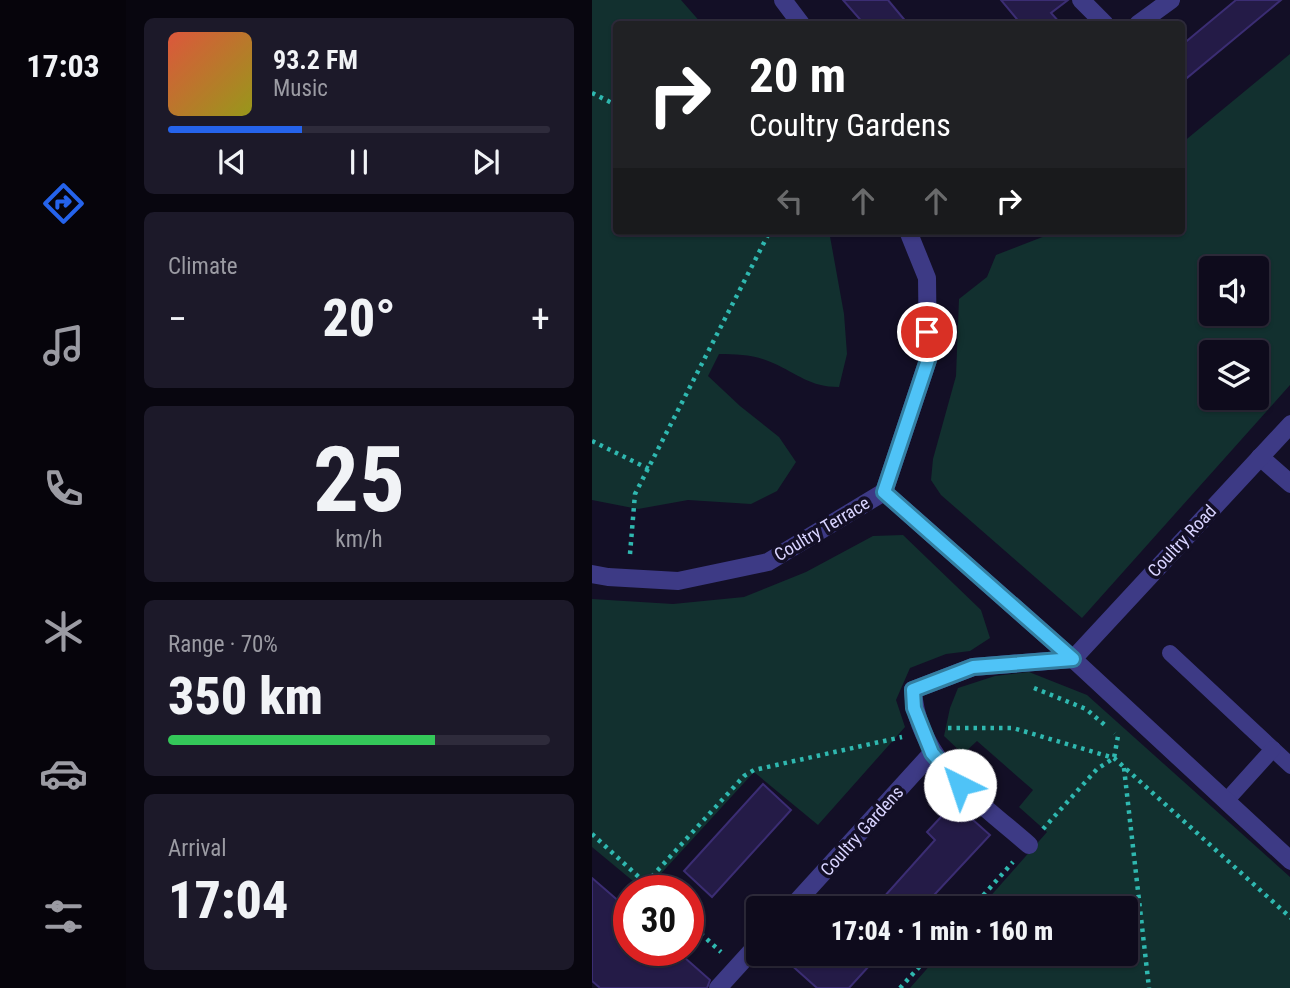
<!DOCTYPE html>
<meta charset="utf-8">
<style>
body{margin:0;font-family:"Roboto Condensed",sans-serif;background:#1c1929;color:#f1f3f6;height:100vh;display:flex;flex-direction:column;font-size:26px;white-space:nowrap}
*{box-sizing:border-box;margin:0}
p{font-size:23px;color:#9b9ba3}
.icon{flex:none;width:38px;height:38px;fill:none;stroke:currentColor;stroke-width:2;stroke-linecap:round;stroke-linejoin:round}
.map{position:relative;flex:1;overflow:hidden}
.panel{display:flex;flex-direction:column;gap:18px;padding:18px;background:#08060f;width:466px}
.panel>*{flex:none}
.guide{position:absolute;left:21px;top:21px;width:572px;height:214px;border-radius:7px;box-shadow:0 2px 5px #0004,0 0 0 2px #2e2b3b;background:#202124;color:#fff;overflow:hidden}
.controls{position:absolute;left:607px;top:256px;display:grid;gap:14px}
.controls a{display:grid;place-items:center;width:70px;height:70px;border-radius:7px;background:#0e0b1c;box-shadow:0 2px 5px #0004,0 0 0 2px #2e2b3b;font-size:35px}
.speed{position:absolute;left:21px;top:875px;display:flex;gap:14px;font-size:35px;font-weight:700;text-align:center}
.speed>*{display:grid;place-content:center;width:91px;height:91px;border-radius:50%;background:#0e0b1c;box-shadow:0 2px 5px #0004,0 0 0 2px #2e2b3b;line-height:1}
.speed .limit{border:10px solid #d22;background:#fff;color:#111}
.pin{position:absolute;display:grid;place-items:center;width:60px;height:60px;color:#fff;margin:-30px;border:4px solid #fff;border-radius:50%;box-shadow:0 2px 7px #0007}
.me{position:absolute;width:77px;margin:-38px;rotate:319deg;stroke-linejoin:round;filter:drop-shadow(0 0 5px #0008)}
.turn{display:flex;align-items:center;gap:24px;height:147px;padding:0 21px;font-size:32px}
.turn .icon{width:91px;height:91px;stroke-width:2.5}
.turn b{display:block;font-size:49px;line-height:60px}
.lanes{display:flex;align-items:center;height:66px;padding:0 21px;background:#0003;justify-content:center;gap:35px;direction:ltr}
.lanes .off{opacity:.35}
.big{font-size:52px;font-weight:800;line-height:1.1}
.panel .widget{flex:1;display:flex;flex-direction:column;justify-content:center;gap:10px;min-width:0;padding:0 24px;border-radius:10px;background:#1c1929}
.panel .dial{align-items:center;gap:0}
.dial b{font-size:91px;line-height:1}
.song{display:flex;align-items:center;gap:21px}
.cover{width:84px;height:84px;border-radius:10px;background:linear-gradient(135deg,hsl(10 70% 55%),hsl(60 70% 35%))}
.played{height:7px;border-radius:4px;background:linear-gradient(90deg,#2563eb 35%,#2e2b3b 35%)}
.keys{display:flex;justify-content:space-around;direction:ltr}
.heat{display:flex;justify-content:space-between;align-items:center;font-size:38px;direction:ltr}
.charge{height:10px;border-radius:5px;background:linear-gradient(90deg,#34c759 70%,#2e2b3b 0)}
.trip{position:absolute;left:154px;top:896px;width:392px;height:70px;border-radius:7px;background:#0e0b1c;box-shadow:0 2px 5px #0004,0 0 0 2px #2e2b3b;font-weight:800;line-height:70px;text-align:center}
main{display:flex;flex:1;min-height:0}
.dock{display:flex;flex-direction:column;width:126px;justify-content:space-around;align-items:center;background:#06040b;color:#9b9ba3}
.dock .icon{width:49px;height:49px}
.dock .selected{color:#2563eb}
.dock b{font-size:32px;color:#f1f3f6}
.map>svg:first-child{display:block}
.green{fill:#12302f;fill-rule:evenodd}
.building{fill:#241b47;stroke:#3b2d73;stroke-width:2}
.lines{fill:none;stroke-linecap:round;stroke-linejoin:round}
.path{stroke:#2fb8b0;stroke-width:4.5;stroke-dasharray:3.5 5;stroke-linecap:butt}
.lane{stroke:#3d3a85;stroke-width:16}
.street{stroke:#3d3a85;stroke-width:18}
.route-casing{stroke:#337fa1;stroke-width:18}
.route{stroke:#4fc3f7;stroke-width:12}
.labels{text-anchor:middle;stroke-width:7;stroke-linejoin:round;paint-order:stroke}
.street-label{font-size:18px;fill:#d9d4ff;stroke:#130f26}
</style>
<main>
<nav class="dock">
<b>17:03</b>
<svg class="icon selected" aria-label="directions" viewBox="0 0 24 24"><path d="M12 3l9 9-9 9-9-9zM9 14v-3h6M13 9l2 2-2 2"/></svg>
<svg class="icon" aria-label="music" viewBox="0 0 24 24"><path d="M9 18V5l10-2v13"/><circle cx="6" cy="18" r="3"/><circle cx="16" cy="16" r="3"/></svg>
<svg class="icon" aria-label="phone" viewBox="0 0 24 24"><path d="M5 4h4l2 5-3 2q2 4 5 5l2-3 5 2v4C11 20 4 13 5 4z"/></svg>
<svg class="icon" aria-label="climate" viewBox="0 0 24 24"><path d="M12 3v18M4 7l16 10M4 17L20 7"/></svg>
<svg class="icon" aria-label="car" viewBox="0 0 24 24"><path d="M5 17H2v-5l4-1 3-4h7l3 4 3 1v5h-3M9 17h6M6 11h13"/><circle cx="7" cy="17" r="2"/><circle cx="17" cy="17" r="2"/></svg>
<svg class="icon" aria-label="filters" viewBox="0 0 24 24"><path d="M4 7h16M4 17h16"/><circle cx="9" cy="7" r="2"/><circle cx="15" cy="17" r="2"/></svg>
</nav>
<section class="panel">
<div class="widget">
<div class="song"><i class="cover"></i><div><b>93.2 FM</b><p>Music</p></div></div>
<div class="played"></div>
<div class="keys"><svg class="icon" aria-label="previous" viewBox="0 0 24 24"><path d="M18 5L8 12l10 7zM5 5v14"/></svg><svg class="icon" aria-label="pause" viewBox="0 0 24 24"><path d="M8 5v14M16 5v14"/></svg><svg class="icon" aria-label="next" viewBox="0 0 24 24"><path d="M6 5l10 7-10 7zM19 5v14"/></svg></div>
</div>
<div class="widget"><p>Climate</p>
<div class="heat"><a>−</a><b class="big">20°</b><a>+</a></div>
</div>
<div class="widget dial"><b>25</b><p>km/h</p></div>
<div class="widget"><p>Range · 70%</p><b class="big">350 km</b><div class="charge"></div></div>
<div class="widget"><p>Arrival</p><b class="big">17:04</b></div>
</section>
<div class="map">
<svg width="699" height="988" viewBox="0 0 699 988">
<rect width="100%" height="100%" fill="#130f26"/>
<g class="green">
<path d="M 0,0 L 89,0 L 110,24 L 24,24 L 24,231 L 237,231 L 252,314 L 255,354 L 247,387 C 218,387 206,374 181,363 C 164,355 146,354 127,354 L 116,376 L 148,406 L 187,437 L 204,462 L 185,491 L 159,504 L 96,500 L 46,509 L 0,500 Z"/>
<path d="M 698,54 L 698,385 L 490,618 L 349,495 L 339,480 L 341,459 L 364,376 L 367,299 L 395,277 L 404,255 L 466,231 L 590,231 L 590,143 ZM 620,268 L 665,268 L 665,313 L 620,313 ZM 620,352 L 665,352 L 665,397 L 620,397 Z"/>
<polygon points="311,535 389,610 398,638 378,651 354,654 318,668 304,700 313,727 226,825 162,772 53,891 0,847 0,599 81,604 152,597 214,572 281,536"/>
<polygon points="437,672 495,695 698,877 698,988 318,988 348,954 534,954 534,908 388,908 455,832 427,807 441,790 385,741 371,754 352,736 358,708 366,688 403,676"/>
</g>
<g class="building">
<polygon points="251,0 296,0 316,24 272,24"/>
<polygon points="409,0 476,0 459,13 469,24 429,24"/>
<polygon points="644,0 689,0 590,82 590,45"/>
<polygon points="171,784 199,810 120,897 92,871"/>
<polygon points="362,803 398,835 330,908 282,908 343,840 335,832"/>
<polygon points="0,878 37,910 37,950 84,950 118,980 115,988 8,988 0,981"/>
<polygon points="187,954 288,954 257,988 225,988"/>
</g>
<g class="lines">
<g class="path">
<polyline points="0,93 24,105"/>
<polyline points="0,441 57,469"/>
<polyline points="38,554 43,494 178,231"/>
<polyline points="442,688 494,709 514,726"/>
<polyline points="356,728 421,728 522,758 699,918"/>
<polyline points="532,768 557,988"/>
<polyline points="451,829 505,769 522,758 526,736 523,733"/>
<polyline points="0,834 62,891"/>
<polyline points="54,883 152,776 162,770 310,737"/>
<polyline points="380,908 421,862"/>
<polyline points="96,922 129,952"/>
<polyline points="308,988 339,954"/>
</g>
<g class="lane">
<polyline points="578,653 699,766"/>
<polyline points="634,801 681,749"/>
</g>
<g class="street">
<polyline points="191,0 209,24"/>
<polyline points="489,0 513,24"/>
<polyline points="546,24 579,0"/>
<polyline points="668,457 699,484"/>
<polyline points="292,492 336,360 335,278 316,231"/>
<polyline points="0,574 16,577 86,581 176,562 292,492 481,659 699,861"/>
<polyline points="481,659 699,424"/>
<path d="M 437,845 C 388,802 325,761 321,690 L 381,667 L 481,659"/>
<polyline points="199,908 340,753"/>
<polyline points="126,988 166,944"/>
</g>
</g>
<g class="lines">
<defs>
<polyline id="route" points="335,332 336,360 292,492 481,659 381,667 321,690 322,708 340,753 368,785"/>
</defs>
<use href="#route" class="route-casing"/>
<use href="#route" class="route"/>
</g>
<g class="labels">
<g class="street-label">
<text transform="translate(230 529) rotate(-31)" y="6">Coultry Terrace</text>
<text transform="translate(590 541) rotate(-47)" y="6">Coultry Road</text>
<text transform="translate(270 831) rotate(-48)" y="6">Coultry Gardens</text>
</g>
</g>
</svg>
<div class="controls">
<a><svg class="icon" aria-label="sound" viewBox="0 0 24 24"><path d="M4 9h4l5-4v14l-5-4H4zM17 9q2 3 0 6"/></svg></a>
<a><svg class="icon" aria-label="layers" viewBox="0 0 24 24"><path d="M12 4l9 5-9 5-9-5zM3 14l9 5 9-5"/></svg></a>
</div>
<div class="speed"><div class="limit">30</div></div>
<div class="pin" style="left:335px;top:332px;background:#d93025"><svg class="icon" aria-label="arrive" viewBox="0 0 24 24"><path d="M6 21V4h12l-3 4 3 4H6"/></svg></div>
<svg class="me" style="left:368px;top:785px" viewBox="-20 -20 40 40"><circle r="19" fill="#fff"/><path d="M0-13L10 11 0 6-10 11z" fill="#4fc3f7"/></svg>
<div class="trip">17:04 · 1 min · 160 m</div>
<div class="guide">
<div class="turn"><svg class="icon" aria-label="right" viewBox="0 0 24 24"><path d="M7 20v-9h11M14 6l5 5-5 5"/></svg><div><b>20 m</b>Coultry Gardens</div></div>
<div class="lanes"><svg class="icon off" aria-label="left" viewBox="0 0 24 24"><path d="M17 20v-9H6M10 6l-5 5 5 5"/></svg><svg class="icon off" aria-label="ahead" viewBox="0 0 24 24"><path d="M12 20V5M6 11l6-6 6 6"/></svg><svg class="icon off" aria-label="ahead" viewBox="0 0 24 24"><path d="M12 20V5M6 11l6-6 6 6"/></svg><svg class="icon" aria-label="right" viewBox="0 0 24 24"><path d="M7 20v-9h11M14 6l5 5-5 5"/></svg></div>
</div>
</div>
</main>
